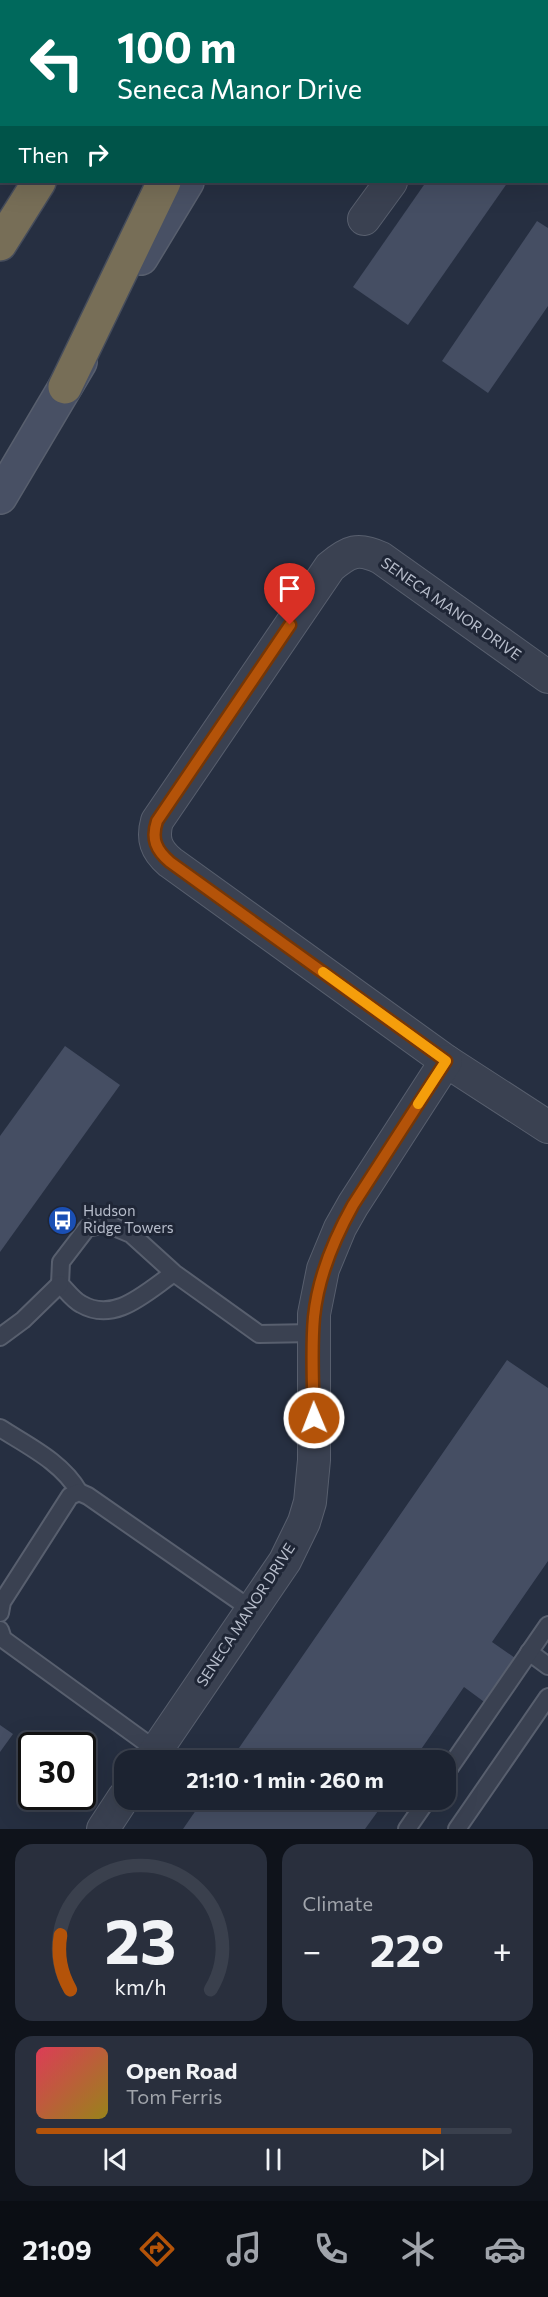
<!DOCTYPE html>
<meta charset="utf-8">
<style>
body{margin:0;font-family:Commissioner,sans-serif;background:#292f3d;color:#f1f3f6;height:100vh;display:flex;flex-direction:column;font-size:22px;white-space:nowrap}
*{box-sizing:border-box;margin:0}
p{font-size:20px;color:#a0a4ab}
.icon{flex:none;width:33px;height:33px;fill:none;stroke:currentColor;stroke-width:2;stroke-linecap:round;stroke-linejoin:round}
.map{position:relative;height:1829px;overflow:hidden}
.side{display:flex;flex-direction:column;gap:15px;padding:15px;background:#0f131b;flex:1}
.side>*{flex:none}
.top-card{position:absolute;left:0px;top:0px;width:549px;height:183px;box-shadow:0 6px 24px #0002,0 0 0 2px #3a404d;background:#00695c;color:#fff;overflow:hidden}
.speed{position:absolute;left:18px;top:1732px;display:flex;gap:12px;font-size:30px;font-weight:700;text-align:center}
.speed>*{display:grid;place-content:center;width:78px;height:78px;border-radius:50%;background:#1c2331;box-shadow:0 6px 24px #0002,0 0 0 2px #3a404d;line-height:1}
.speed .limit{border:3px solid #111;border-radius:9px;background:#fff;color:#111}
.pin{position:absolute;display:grid;place-items:center;width:51px;height:51px;color:#fff;margin:-62px -26px;border-radius:50% 50% 50% 0;rotate:-45deg;box-shadow:0 0 6px #0007}
.pin .icon{rotate:45deg}
.me{position:absolute;width:66px;margin:-33px;rotate:359deg;stroke-linejoin:round;filter:drop-shadow(0 0 4px #0008)}
.turn{display:flex;align-items:center;gap:21px;height:126px;padding:0 18px;font-size:27px}
.turn .icon{width:78px;height:78px;stroke-width:2.5}
.turn b{display:block;font-size:42px;line-height:51px}
.then{display:flex;align-items:center;height:57px;padding:0 18px;background:#0003;gap:12px;font-size:22px}
.big{font-size:45px;font-weight:700;line-height:1.1}
.side .widget{flex:1;display:flex;flex-direction:column;justify-content:center;gap:9px;min-width:0;padding:0 21px;border-radius:18px;background:#292f3d}
.side .dial{align-items:center;gap:0}
.dial svg{height:156px;overflow:visible;fill:none;stroke:#3a404d;stroke-width:7;stroke-linecap:round;text-anchor:middle}
.dial text{fill:#f1f3f6;stroke:none}
.song{display:flex;align-items:center;gap:18px}
.cover{width:72px;height:72px;border-radius:9px;background:linear-gradient(135deg,hsl(350 70% 55%),hsl(50 70% 35%))}
.played{height:6px;border-radius:3px;background:linear-gradient(90deg,#b45309 85%,#3a404d 85%)}
.keys{display:flex;justify-content:space-around;direction:ltr}
.heat{display:flex;justify-content:space-between;align-items:center;font-size:33px;direction:ltr}
.side .tiles{flex:1;display:grid;gap:15px;grid-template-columns:1fr 1fr}
.widget:last-child{grid-column:span 2}
.trip{position:absolute;left:114px;top:1750px;width:342px;height:60px;border-radius:18px;background:#1c2331;box-shadow:0 6px 24px #0002,0 0 0 2px #3a404d;font-weight:700;line-height:60px;text-align:center}
.menu{display:flex;height:96px;justify-content:space-around;align-items:center;background:#0b0e14;color:#a0a4ab}
.menu .icon{width:42px;height:42px}
.menu .current{color:#b45309}
.menu b{font-size:27px;color:#f1f3f6}
.map>svg:first-child{display:block}
.building{fill:#454e63}
.lines{fill:none;stroke-linecap:round;stroke-linejoin:round}
.lane-casing{stroke:#585f6e;stroke-width:20}
.street-casing{stroke:#585f6e;stroke-width:34}
.secondary-casing{stroke:#585f6e;stroke-width:36}
.highway-casing{stroke:#454c5b;stroke-width:36}
.lane{stroke:#3a4151;stroke-width:16}
.street{stroke:#3a4151;stroke-width:32}
.secondary{stroke:#485064;stroke-width:33}
.highway{stroke:#776e57;stroke-width:33}
.route-casing{stroke:#753606;stroke-width:15}
.route{stroke:#b45309;stroke-width:10}
.slow{stroke:#f59e0b;stroke-width:10}
.labels{text-anchor:middle;stroke-width:6;stroke-linejoin:round;paint-order:stroke}
.street-label{font-size:15px;fill:#b7bdcb;stroke:#1f2636}
.poi-label{font-size:15px;fill:#b7bdcb;stroke:#1f2636;text-anchor:start}
</style>
<div class="map">
<svg width="548" height="1829" viewBox="0 0 548 1829">
<rect width="100%" height="100%" fill="#262f41"/>
<g class="building">
<polygon points="426,182 508,182 408,325 353,287"/>
<polygon points="537,221 548,228 548,306 488,393 442,361"/>
<polygon points="65,1046 120,1085 0,1252 0,1136"/>
<polygon points="507,1360 548,1388 548,1561 492,1642 518,1660 487,1704 464,1687 413,1761 230,1761"/>
<polygon points="0,1725 13,1734 0,1752"/>
<polygon points="203,1800 386,1800 365,1829 183,1829"/>
</g>
<g class="lines">
<defs>
<g id="lane">
<path d="M 174,1273 C 146,1292 115,1324 81,1304 C 73,1300 66,1290 60,1284 L 61,1262 L 87,1228 L 107,1224 L 131,1234 L 174,1273 L 259,1334 L 313,1333"/>
<polyline points="0,1337 23,1320 60,1284"/>
<path d="M 0,1428 C 28,1446 62,1462 79,1492"/>
<polyline points="0,1613 2,1602 70,1496 79,1492 88,1496 252,1610"/>
<polyline points="0,1630 3,1639 156,1750"/>
<polyline points="529,1652 548,1666"/>
<polyline points="446,1773 548,1625"/>
<polyline points="407,1829 427,1800"/>
<polyline points="457,1829 548,1697"/>
</g>
<g id="street">
<polyline points="516,2 517,0"/>
<polyline points="364,219 391,182"/>
<path d="M 548,677 L 381,558 C 358,547 349,551 330,567 L 157,821 C 152,839 156,850 170,862 L 446,1061 L 548,1127"/>
<polyline points="149,1761 285,1561 304,1522 310,1502 314,1460 314,1314 323,1269 340,1228 353,1205 446,1061"/>
<polyline points="103,1829 124,1797"/>
</g>
<g id="secondary">
<polyline points="298,2 299,0"/>
<polyline points="141,258 187,182"/>
<polyline points="0,497 80,362"/>
</g>
<g id="highway">
<polyline points="81,2 82,0"/>
<polyline points="154,2 155,0"/>
<polyline points="251,2 252,0"/>
<polyline points="0,130 2,128"/>
<polyline points="0,244 39,182"/>
<polyline points="65,387 164,182"/>
</g>
</defs>
<use href="#lane" class="lane-casing"/>
<use href="#street" class="street-casing"/>
<use href="#secondary" class="secondary-casing"/>
<use href="#highway" class="highway-casing"/>
<use href="#lane" class="lane"/>
<use href="#street" class="street"/>
<use href="#secondary" class="secondary"/>
<use href="#highway" class="highway"/>
</g>
<g class="lines">
<defs>
<path id="route" d="M 290,625 L 157,821 C 151,839 156,850 170,862 L 446,1061 L 353,1205 C 334,1239 318,1277 314,1317 C 311,1350 313,1385 314,1418"/>
</defs>
<use href="#route" class="route-casing"/>
<use href="#route" class="route"/>
<polyline class="slow" points="323,972 446,1061 418,1104"/>
</g>
<defs>
<symbol id="bus-disc" viewBox="-11 -11 22 22"><circle r="9.5" fill="#1a4fb4" stroke="#1f2636"/><path d="M-5-6H5V4H4V6H2V4H-2V6H-4V4H-5ZM-3.5-4V0h7V-4ZM-3.5 1.2v1.5H-2V1.2ZM2 1.2v1.5H3.5V1.2Z" fill="#fff"/></symbol>
</defs>
<g fill-rule="evenodd">
<use href="#bus-disc" x="46" y="1204" width="33" height="33"/>
</g>
<g class="labels">
<g class="street-label">
<text transform="translate(451 609) rotate(35)" y="5">SENECA MANOR DRIVE</text>
<text transform="translate(246 1615) rotate(-57)" y="5">SENECA MANOR DRIVE</text>
</g>
<g class="poi-label">
<text x="83" y="1216">Hudson<tspan x="83" dy="17">Ridge Towers</tspan></text>
</g>
</g>
</svg>
<div class="speed"><div class="limit">30</div></div>
<div class="pin" style="left:290px;top:625px;background:#d93025"><svg class="icon" aria-label="arrive" viewBox="0 0 24 24"><path d="M6 21V4h12l-3 4 3 4H6"/></svg></div>
<svg class="me" style="left:314px;top:1418px" viewBox="-20 -20 40 40"><circle r="17" fill="#b45309" stroke="#fff" stroke-width="3"/><path d="M0-11L8 9 0 5-8 9z" fill="#fff"/></svg>
<div class="trip">21:10 · 1 min · 260 m</div>
<div class="top-card">
<div class="turn"><svg class="icon" aria-label="left" viewBox="0 0 24 24"><path d="M17 20v-9H6M10 6l-5 5 5 5"/></svg><div><b>100 m</b>Seneca Manor Drive</div></div>
<div class="then">Then<svg class="icon" aria-label="right" viewBox="0 0 24 24"><path d="M7 20v-9h11M14 6l5 5-5 5"/></svg></div>
</div>
</div>
<section class="side">
<div class="tiles">
<div class="widget dial"><svg viewBox="0 0 100 80">
<path d="M14 69A42 42 0 1 1 86 69"/>
<path d="M14 69A42 42 0 0 1 9 41" stroke="#b45309"/>
<text x="50" y="56" font-size="32" font-weight="700">23</text>
<text x="50" y="72" font-size="11">km/h</text>
</svg></div>
<div class="widget"><p>Climate</p>
<div class="heat"><a>−</a><b class="big">22°</b><a>+</a></div>
</div>
<div class="widget">
<div class="song"><i class="cover"></i><div><b>Open Road</b><p>Tom Ferris</p></div></div>
<div class="played"></div>
<div class="keys"><svg class="icon" aria-label="previous" viewBox="0 0 24 24"><path d="M18 5L8 12l10 7zM5 5v14"/></svg><svg class="icon" aria-label="pause" viewBox="0 0 24 24"><path d="M8 5v14M16 5v14"/></svg><svg class="icon" aria-label="next" viewBox="0 0 24 24"><path d="M6 5l10 7-10 7zM19 5v14"/></svg></div>
</div>
</div>
</section>
<nav class="menu">
<b>21:09</b>
<svg class="icon current" aria-label="directions" viewBox="0 0 24 24"><path d="M12 3l9 9-9 9-9-9zM9 14v-3h6M13 9l2 2-2 2"/></svg>
<svg class="icon" aria-label="music" viewBox="0 0 24 24"><path d="M9 18V5l10-2v13"/><circle cx="6" cy="18" r="3"/><circle cx="16" cy="16" r="3"/></svg>
<svg class="icon" aria-label="phone" viewBox="0 0 24 24"><path d="M5 4h4l2 5-3 2q2 4 5 5l2-3 5 2v4C11 20 4 13 5 4z"/></svg>
<svg class="icon" aria-label="climate" viewBox="0 0 24 24"><path d="M12 3v18M4 7l16 10M4 17L20 7"/></svg>
<svg class="icon" aria-label="car" viewBox="0 0 24 24"><path d="M5 17H2v-5l4-1 3-4h7l3 4 3 1v5h-3M9 17h6M6 11h13"/><circle cx="7" cy="17" r="2"/><circle cx="17" cy="17" r="2"/></svg>
</nav>
